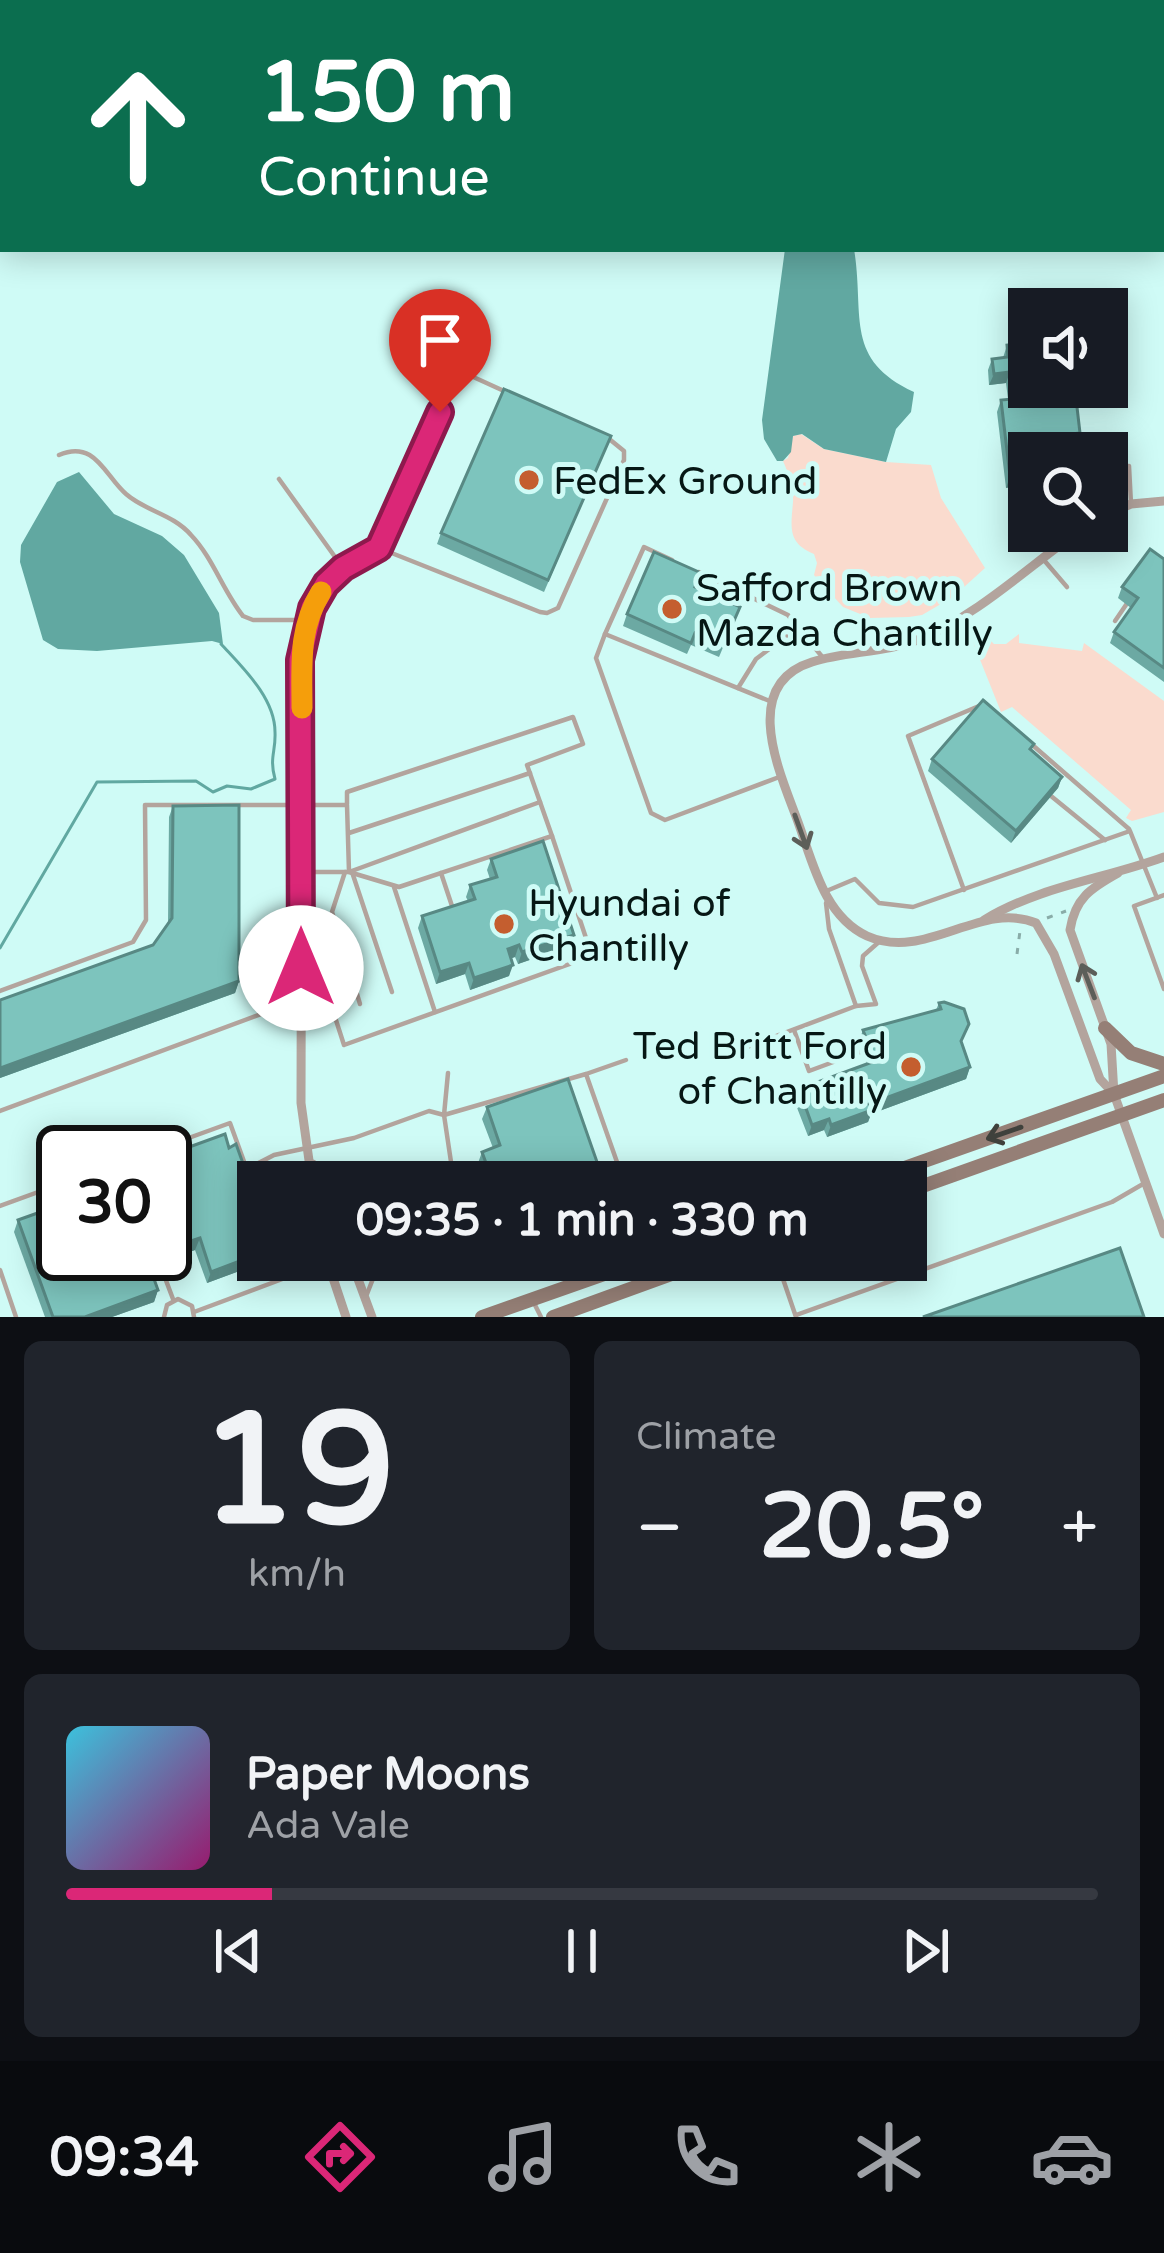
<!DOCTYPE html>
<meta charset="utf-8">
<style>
body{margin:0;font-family:"Varela Round",sans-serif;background:#20242c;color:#f1f3f6;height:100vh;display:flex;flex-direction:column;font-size:45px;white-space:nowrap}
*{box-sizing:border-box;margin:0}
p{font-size:39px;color:#9ea1a6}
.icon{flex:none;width:66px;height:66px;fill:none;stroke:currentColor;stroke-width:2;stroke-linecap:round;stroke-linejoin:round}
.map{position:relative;height:1317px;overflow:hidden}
.details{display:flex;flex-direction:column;gap:24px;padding:24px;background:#0d0f14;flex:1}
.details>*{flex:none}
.hud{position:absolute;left:0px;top:0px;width:1164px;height:252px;box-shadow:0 6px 30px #0003;background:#0b6e4f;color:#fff;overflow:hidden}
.fabs{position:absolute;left:1008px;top:288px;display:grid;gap:24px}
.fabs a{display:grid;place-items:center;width:120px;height:120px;border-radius:0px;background:#171b24;box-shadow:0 6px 30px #0003;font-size:60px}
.speed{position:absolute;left:36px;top:1125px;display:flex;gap:24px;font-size:60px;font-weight:700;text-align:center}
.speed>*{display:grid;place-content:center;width:156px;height:156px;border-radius:50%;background:#171b24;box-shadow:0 6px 30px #0003;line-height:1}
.speed .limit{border:6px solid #111;border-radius:18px;background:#fff;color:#111}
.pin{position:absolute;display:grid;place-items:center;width:102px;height:102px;color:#fff;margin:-123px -51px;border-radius:50% 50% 50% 0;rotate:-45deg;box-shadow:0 0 12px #0007}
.pin .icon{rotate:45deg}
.me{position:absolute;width:132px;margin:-66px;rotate:0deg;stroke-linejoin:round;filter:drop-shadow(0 0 9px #0008)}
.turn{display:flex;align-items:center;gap:42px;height:252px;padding:0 60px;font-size:54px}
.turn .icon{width:156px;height:156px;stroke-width:2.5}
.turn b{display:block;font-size:84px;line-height:102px}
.big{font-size:90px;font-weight:800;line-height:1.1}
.details .card{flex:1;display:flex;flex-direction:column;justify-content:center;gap:18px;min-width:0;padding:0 42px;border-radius:18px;background:#20242c}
.details .dial{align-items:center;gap:0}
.dial b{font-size:156px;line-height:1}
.song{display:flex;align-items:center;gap:36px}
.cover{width:144px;height:144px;border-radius:18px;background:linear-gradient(135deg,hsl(190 70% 55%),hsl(320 70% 35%))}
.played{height:12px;border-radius:6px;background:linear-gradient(90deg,#db2777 20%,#363941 20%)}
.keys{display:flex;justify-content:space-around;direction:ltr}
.heat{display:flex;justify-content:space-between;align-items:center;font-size:66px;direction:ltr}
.details .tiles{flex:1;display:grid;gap:24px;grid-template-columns:1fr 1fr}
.card:last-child{grid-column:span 2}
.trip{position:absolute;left:237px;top:1161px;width:690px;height:120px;border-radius:0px;background:#171b24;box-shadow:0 6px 30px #0003;font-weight:800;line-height:120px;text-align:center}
.tab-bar{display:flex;height:192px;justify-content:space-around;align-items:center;background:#090b0e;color:#9ea1a6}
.tab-bar .icon{width:84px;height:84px}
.tab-bar .active{color:#db2777}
.tab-bar b{font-size:54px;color:#f1f3f6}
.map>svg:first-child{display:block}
.green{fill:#fadbce}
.water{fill:#61a8a1}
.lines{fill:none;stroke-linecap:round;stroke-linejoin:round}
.stream{stroke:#61a8a1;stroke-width:3}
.path{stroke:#89aca8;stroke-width:3;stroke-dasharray:6 9;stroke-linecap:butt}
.lane{stroke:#b3a49d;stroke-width:4.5}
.street{stroke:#b3a49d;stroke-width:9}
.secondary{stroke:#957f76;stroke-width:14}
.wall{fill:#6ca9a3}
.shaded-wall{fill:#588984}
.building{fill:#7dc4bd;stroke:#588984;stroke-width:3}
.oneway{stroke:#5c5e59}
.oneway2{stroke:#3f413c}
.route-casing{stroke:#8e194d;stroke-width:30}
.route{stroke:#db2777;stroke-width:21}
.slow{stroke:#f59e0b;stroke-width:21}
.poi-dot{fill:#c45e2f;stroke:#cffbf6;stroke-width:4.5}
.labels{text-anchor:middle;stroke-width:10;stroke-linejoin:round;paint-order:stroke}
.poi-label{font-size:39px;fill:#061715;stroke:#cffbf6;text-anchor:start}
</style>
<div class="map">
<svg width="1164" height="1317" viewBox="0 0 1164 1317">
<rect width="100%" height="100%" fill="#cffbf6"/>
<g class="green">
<path d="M 801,434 L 824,449 L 886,462 L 931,465 L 941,498 L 985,568 L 953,597 L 922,615 L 909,617 L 870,618 L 843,607 L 814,575 L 817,563 L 814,554 C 787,543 791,527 793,502 C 794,489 788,472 783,461 L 788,458 L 793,436 Z"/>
<polygon points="1019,634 1019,643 1082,651 1084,643 1164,701 1164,812 1132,821 1126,818 1131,810 1012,707 1001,712 973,642 986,636 994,644 1006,644"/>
</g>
<g class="water">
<path d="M 785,249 L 854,249 C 865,315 843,359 914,392 L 911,412 L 896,429 L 886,462 L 824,449 L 802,434 L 793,436 L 791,452 L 783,461 L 777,461 L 764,439 L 762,420 Z"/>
<polygon points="79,472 114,514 162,536 184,555 219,613 223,644 212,641 97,651 58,649 43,640 20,562 21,545 57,482"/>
</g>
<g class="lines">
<g class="stream">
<polyline points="211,3 215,0"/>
<polyline points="0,201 3,198"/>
<path d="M 0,948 L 97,782 L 196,781 L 213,792 L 227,786 L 251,789 L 275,779 C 269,757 276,752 275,732 C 275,698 243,668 221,644"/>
</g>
<g class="path">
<polyline points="1047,918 1066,911"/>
<polyline points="1017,954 1020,931"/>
</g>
<g class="lane">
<path d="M 59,455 C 95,439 105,476 126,494 C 145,511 173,514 191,535 C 213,558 223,591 243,616 L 253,620 L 307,620"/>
<polyline points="1107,470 1129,466 1131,504"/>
<polyline points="279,479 343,568"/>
<polyline points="1029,516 1029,517"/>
<polyline points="1042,531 1052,547"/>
<polyline points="379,548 540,612 547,613 558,608 624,460 624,451 608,438"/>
<polyline points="1043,559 1067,587"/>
<polyline points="672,560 644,547 605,634 772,702"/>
<polyline points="699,572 788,615 824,659"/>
<polyline points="1115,621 1130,599"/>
<polyline points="605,634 596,658 651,813 665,820 782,776"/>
<polyline points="738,688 756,659 800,626"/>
<path d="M 302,694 C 302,648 301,597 344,567 C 357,558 375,556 382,542 C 411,487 433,427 458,370 L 504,391"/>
<polyline points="1029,742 1129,829"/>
<polyline points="1051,796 1105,840"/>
<polyline points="347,804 347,792 573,717 583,744 527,765 552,836"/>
<polyline points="349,833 530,773"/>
<polyline points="345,872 332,912 360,1004"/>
<polyline points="352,872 392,992"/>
<polyline points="441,873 452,906"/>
<polyline points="394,887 435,1012"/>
<polyline points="964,890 908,736 979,706"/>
<polyline points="824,892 855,879 879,903 913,907 1130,831 1157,898"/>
<polyline points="1164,895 1134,906 1164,989"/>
<polyline points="826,903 829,929 856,1006"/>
<polyline points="0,991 133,942 146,920 145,805 347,805 349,872 540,802"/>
<polyline points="794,1030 809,1071 863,1051"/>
<polyline points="734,1052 856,1006 876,1004 862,966 863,956 880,941"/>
<polyline points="448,1073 444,1115 586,1074 624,1182"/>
<polyline points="586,1074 626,1060"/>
<polyline points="0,1111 264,1013 334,1014 344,1045 592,956 552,836 399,887 349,872 304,872"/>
<polyline points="112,1130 120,1152"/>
<polyline points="150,1152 230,1123 258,1200"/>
<polyline points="247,1169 274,1155 354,1138 429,1111 444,1115 454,1182"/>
<polyline points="0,1206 63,1183"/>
<polyline points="156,1254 173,1299"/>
<polyline points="504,1260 515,1260"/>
<polyline points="786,1260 783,1279 796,1317"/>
<polyline points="0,1270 16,1317"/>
<polyline points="367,1294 376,1271 388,1260"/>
<polyline points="535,1305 541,1317"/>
<polyline points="194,1312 285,1278 279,1260"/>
<polyline points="796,1315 1112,1202 1143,1184"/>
<polyline points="164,1317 167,1305 178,1299 192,1306 194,1317"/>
</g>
<g class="street">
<polyline points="1107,514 1131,504 1164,501"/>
<path d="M 1079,531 C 1028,567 978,615 920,639 C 885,653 847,651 812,662 C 738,685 781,775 798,822 C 813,863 824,916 867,936 C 926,962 980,900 1036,923 L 1054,954 L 1100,1079 L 1114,1094"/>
<polyline points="302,694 301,1103 312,1182"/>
<path d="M 1118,873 C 1091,888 1075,898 1070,930 L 1111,1044 L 1114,1094 L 1164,1234"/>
<path d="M 984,920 C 1040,886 1104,879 1164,857"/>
<polyline points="313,1164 320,1182"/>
<polyline points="327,1260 346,1317"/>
<polyline points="351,1260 372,1317"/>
</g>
<g class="secondary">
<polyline points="1105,1028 1131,1053 1164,1064"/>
<polyline points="865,1182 1164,1076"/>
<polyline points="906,1192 1164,1100"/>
<polyline points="482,1317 644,1260"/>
<polyline points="553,1317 710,1260"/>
</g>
</g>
<g class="wall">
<polygon points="1007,345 1050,393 1080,433 1075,444 1038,449 1006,488 997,412 1001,400 1008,399 1006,383 989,385 988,370 992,359 1003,358"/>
<polygon points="611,436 544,592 437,544 441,533"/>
<polygon points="1164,559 1164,682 1110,643 1114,632 1131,608 1118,598 1122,587"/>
<polygon points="696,587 740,607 719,657 691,645 687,654 623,626 627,614"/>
<polygon points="1032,750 1062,777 1058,788 1011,843 928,771 932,759"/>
<polygon points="173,806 239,981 235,993 0,1078 0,1000 153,945 168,924 169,817"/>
<polygon points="491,859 570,946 518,964 515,957 511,958 509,976 470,990 465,974 436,984 418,928 422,916 468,901 466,897 470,885 490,879 487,870"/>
<polygon points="939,1003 961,1043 970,1067 966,1079 871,1114 868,1122 827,1137 824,1130 808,1136 794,1100 799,1089 867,1064 859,1041 863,1030 936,1010"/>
<polygon points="487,1107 604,1182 484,1182 478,1163 482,1152 493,1148 482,1119"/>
<polygon points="229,1148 250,1183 245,1195 261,1263 207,1283 195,1250 178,1256 166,1225 170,1214 180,1209 166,1165 170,1154"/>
<polygon points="18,1220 158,1290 154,1302 112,1317 45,1317 14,1232"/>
</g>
<g class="shaded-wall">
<polygon points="1010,372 1006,383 989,385 994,374"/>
<polygon points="1080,433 1075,444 1032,449 1037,438"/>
<polygon points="1029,474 1029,485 1006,488 1010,476"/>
<polygon points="1062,777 1058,788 1011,843 1016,831"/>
<polygon points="574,935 570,946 518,964 522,952"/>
<polygon points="519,945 515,957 504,961 508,949"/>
<polygon points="469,963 465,974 436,984 440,972"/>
<polygon points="513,965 509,976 470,990 474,978"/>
<polygon points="239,981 235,993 0,1078 0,1068"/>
<polygon points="970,1067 966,1079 871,1114 868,1122 827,1137 831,1125 869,1104"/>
<polygon points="829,1119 824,1130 808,1136 812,1125"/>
<polygon points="200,1238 195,1250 178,1256 182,1244"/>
<polygon points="258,1254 258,1260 262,1260 261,1263 207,1283 211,1272"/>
<polygon points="158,1290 154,1302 112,1317 85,1317"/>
</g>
<g class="building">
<polygon points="1029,343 1029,387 1050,387 1050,393 1075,390 1080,433 1037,438 1039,453 1029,453 1029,474 1010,476 1001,400 1013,399 1010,372 994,374 992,359 1008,357 1007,345"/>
<polygon points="504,389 611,436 548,580 441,533"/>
<polygon points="1150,549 1164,559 1164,668 1114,632 1138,598 1122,587"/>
<polygon points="654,552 701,573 695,587 740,607 723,646 695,633 691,643 627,614"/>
<polygon points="983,700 1034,744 1030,749 1062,777 1016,831 932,759"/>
<polygon points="239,805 239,981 0,1068 0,1000 153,945 172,918 173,806"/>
<polygon points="543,841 574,935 522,952 519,945 508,949 513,965 474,978 469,963 440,972 422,916 475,899 470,885 497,877 491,859"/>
<polygon points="944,1002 964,1009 969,1024 961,1041 970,1067 869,1104 872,1110 831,1125 829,1119 812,1125 799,1089 875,1061 863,1030 941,1009 939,1003"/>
<polygon points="568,1079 604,1182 493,1182 482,1152 500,1145 487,1107"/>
<polygon points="225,1134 229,1148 236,1144 250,1183 242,1186 258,1231 258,1254 211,1272 200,1238 182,1244 170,1214 188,1207 170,1154"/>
<polygon points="63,1204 63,1254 145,1254 158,1290 85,1317 53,1317 18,1220"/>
<polygon points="1120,1248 1144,1317 923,1317"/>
</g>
<defs><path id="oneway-shaft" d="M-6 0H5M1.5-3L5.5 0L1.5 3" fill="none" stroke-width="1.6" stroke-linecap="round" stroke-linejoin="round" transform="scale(3)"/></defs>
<g class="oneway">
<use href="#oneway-shaft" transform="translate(801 832) rotate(70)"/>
<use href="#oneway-shaft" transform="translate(1088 981) rotate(-111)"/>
</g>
<use class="oneway2" href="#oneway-shaft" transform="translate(1004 1133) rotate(161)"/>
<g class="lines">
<defs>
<polyline id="route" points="301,968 300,660 312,608 326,584 343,568 379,548 440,412"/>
</defs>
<use href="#route" class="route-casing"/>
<use href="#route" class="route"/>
<path class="slow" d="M 302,708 C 302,665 298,629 321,592"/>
</g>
<g class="poi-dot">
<circle cx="529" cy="480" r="12"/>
<circle cx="672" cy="609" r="12"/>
<circle cx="504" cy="924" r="12"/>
<circle cx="911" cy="1067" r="12"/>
</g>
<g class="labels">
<g class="poi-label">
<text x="553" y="494">FedEx Ground</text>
<text x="696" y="601">Safford Brown<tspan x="696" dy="45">Mazda Chantilly</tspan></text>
<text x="528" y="916">Hyundai of<tspan x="528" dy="45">Chantilly</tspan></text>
<text x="887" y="1059" text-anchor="end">Ted Britt Ford<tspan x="887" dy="45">of Chantilly</tspan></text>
</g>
</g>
</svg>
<div class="fabs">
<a><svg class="icon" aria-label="sound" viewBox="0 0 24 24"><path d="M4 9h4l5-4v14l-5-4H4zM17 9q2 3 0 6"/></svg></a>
<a><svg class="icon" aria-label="search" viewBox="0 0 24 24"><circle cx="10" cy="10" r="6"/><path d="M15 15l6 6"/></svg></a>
</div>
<div class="speed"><div class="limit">30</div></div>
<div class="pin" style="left:440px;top:412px;background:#d93025"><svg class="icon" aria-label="arrive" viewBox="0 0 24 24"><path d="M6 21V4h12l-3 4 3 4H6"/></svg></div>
<svg class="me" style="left:301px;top:968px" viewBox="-20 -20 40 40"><circle r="19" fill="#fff"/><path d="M0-13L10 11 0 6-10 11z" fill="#db2777"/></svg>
<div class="trip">09:35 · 1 min · 330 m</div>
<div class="hud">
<div class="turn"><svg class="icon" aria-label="ahead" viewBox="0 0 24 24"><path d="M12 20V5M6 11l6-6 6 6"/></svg><div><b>150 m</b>Continue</div></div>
</div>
</div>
<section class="details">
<div class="tiles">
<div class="card dial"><b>19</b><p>km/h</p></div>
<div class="card"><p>Climate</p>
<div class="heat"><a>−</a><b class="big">20.5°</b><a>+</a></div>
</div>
<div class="card">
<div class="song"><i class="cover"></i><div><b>Paper Moons</b><p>Ada Vale</p></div></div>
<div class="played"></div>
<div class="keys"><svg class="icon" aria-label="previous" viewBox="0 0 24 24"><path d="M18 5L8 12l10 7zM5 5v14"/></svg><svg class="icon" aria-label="pause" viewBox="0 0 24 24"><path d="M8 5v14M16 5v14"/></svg><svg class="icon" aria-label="next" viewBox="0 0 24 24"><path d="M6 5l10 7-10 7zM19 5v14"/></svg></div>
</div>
</div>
</section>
<nav class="tab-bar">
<b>09:34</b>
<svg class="icon active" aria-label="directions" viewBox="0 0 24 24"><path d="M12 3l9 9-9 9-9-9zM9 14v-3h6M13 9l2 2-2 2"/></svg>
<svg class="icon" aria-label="music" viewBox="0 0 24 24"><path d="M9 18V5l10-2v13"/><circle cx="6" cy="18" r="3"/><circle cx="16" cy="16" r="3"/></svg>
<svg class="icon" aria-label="phone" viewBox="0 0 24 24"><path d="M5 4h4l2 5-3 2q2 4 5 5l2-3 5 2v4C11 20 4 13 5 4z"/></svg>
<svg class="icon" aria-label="climate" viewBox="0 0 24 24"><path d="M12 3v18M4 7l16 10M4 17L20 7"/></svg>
<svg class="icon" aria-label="car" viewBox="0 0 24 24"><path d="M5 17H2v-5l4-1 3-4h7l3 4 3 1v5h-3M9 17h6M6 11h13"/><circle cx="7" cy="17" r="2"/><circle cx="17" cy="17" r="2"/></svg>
</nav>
